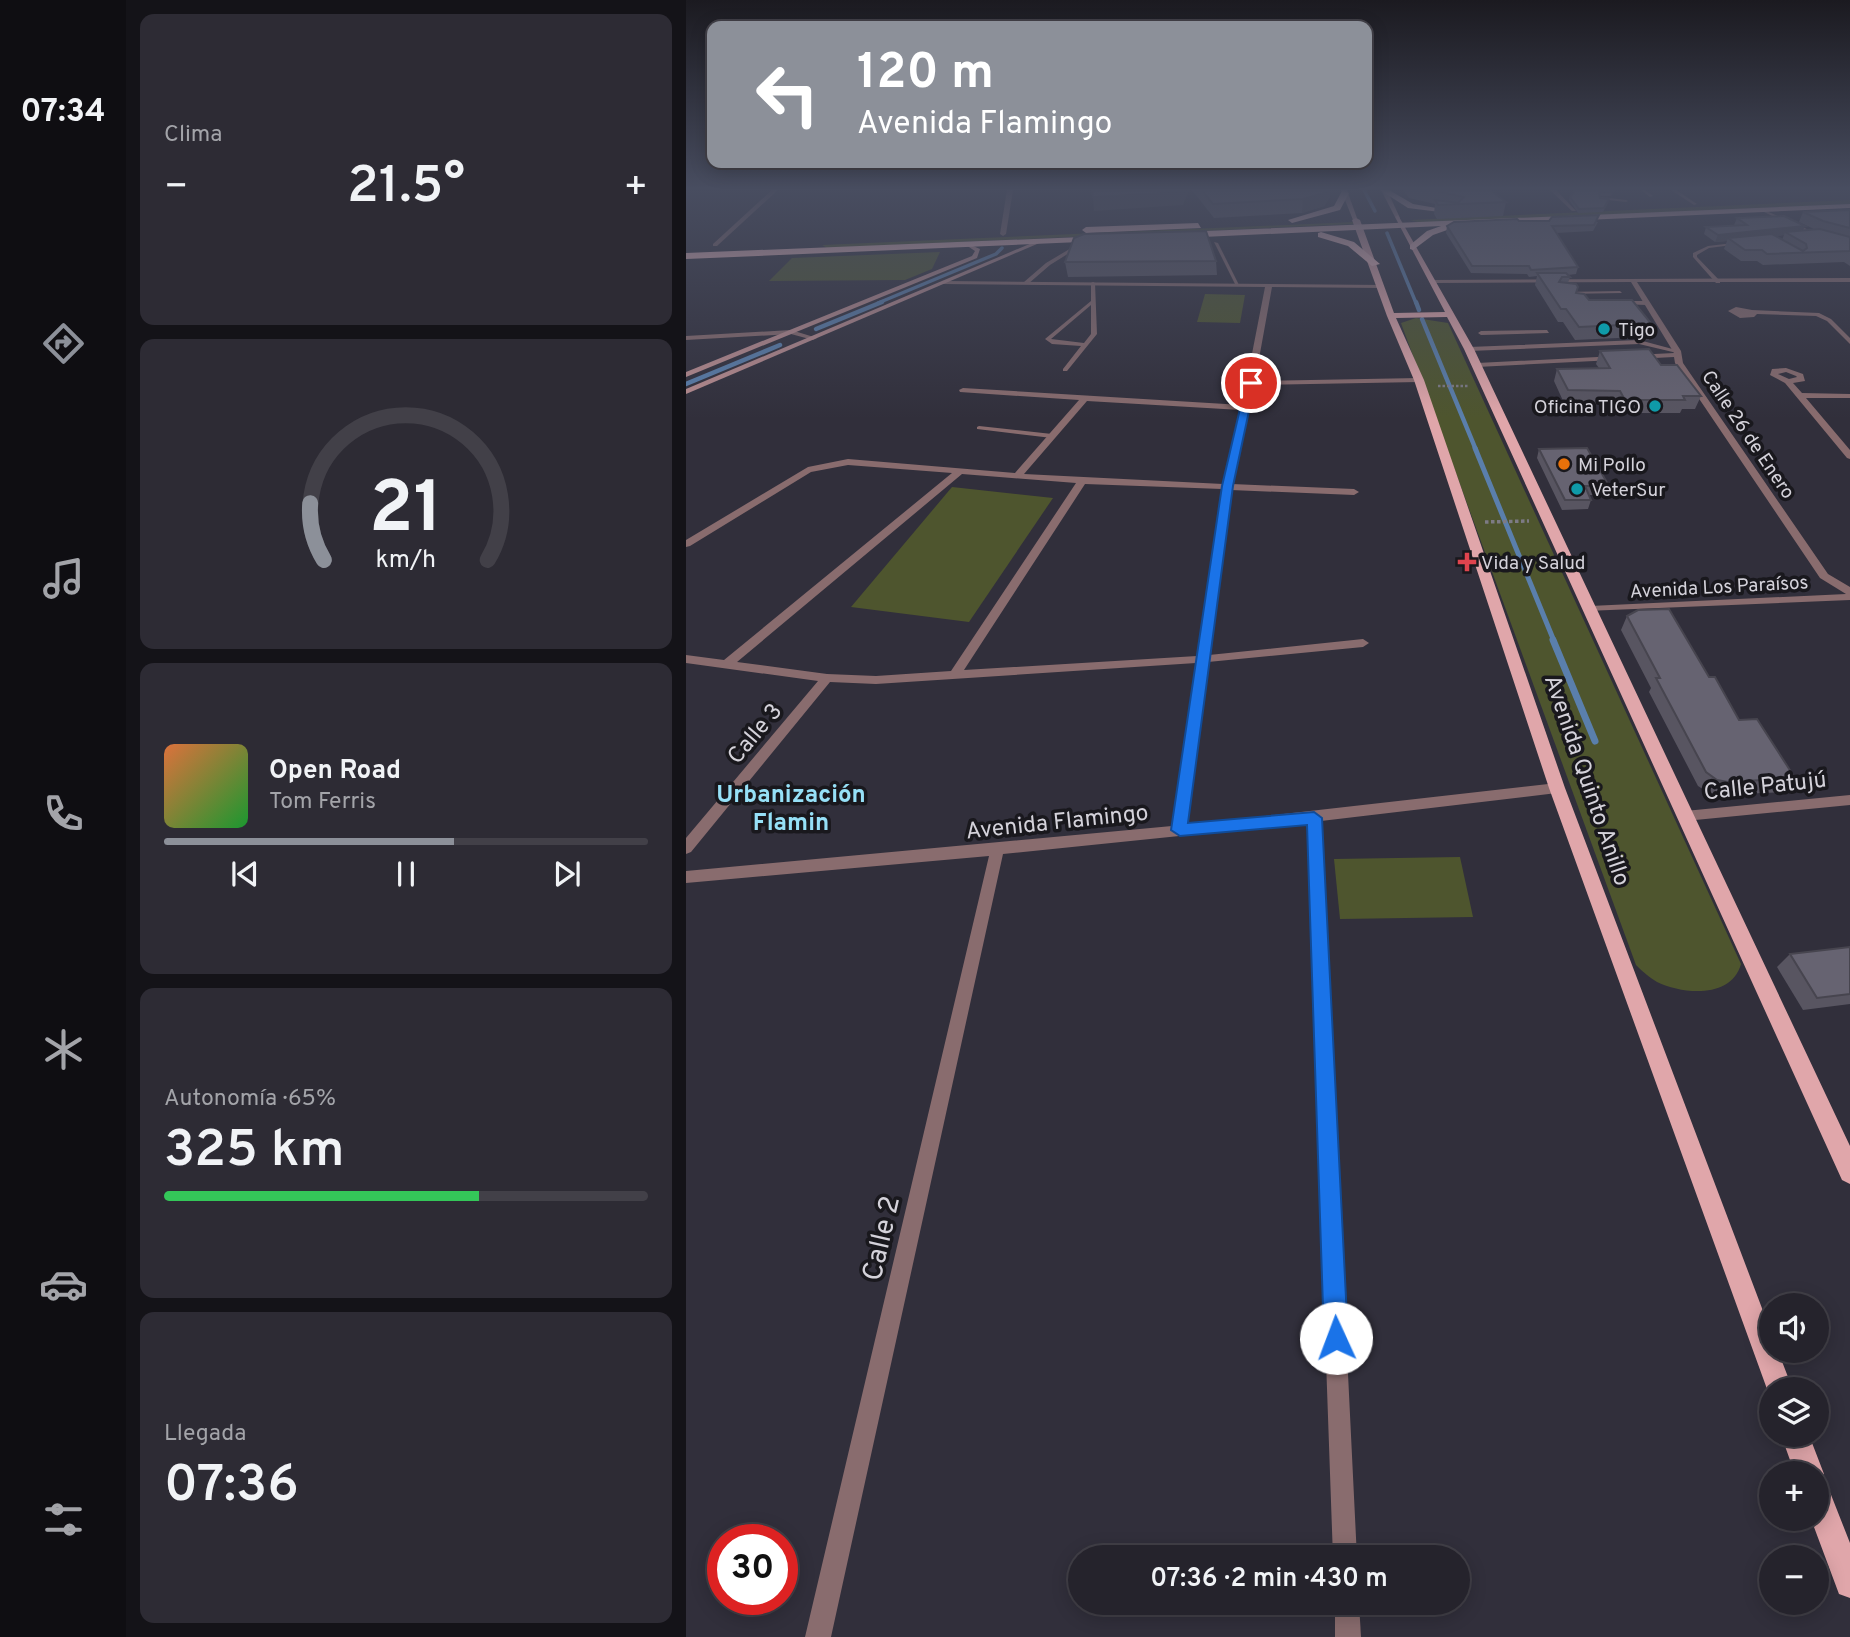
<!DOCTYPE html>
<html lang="es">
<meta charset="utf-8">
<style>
body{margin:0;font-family:Overpass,sans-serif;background:#2d2b34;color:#f1f3f6;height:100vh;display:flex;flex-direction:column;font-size:26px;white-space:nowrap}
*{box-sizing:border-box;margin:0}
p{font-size:23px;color:#a3a4a9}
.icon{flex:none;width:38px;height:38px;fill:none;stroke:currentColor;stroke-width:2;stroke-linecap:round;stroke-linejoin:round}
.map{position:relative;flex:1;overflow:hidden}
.side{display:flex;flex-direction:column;gap:14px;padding:14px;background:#141318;width:560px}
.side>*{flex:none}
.banner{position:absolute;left:21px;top:21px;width:665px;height:147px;border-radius:14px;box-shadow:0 4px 18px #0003,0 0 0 2px #424048;background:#8c9099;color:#fff;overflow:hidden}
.tools{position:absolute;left:1073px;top:1293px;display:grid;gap:14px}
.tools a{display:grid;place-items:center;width:70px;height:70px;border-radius:50%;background:#25232c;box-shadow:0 4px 18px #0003,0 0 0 2px #424048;font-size:35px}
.speed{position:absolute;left:21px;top:1524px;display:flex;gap:14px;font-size:35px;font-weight:700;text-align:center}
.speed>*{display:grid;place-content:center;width:91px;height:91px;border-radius:50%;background:#25232c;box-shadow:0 4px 18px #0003,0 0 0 2px #424048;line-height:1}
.speed .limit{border:10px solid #d22;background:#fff;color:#111}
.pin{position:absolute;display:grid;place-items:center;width:60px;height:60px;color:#fff;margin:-30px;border:4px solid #fff;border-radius:50%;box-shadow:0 2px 7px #0007}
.me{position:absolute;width:77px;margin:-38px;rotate:358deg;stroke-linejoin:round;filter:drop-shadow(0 0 5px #0008)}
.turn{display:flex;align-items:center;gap:24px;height:147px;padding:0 35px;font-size:32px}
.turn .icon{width:91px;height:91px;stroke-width:2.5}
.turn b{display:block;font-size:49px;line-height:60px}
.big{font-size:52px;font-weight:600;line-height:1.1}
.side .widget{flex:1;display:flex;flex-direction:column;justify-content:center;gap:10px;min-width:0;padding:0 24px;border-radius:14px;background:#2d2b34}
.side .dial{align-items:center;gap:0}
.dial svg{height:182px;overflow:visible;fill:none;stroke:#424048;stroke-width:7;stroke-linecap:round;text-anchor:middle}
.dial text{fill:#f1f3f6;stroke:none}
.song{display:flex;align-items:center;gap:21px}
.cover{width:84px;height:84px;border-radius:10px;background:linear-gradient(135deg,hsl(20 70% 55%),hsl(130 70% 35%))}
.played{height:7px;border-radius:4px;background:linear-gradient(90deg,#8c9099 60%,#424048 60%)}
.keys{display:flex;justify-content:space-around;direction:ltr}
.heat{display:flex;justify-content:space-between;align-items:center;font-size:38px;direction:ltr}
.charge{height:10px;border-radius:5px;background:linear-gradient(90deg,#34c759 65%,#424048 0)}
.trip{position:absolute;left:382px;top:1545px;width:402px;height:70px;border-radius:35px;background:#25232c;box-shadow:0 4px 18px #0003,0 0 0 2px #424048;font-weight:600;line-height:70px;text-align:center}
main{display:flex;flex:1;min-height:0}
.tabs{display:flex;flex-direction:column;width:126px;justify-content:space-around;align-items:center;background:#0f0e12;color:#a3a4a9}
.tabs .icon{width:49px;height:49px}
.tabs .selected{color:#8c9099}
.tabs b{font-size:32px;color:#f1f3f6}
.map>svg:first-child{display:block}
.green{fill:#4e552e}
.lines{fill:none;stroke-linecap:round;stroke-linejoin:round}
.stream-far3{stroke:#5a7fac;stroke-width:3.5}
.stream-far2{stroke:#5a7fac;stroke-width:4.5}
.stream-far1{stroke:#5a7fac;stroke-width:5}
.stream{stroke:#5a7fac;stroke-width:7}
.path-far1{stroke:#7d7b85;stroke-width:2.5;stroke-dasharray:2.5 2;stroke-linecap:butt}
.path{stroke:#7d7b85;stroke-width:3.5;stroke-dasharray:3.5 2.5;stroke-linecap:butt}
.lane{fill:#896c6e;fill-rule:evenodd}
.street{fill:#896c6e;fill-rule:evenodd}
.secondary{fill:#ba8d90;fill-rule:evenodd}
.primary{fill:#e0a6aa;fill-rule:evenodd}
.highway{fill:#fac2c5;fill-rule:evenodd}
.wall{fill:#585561;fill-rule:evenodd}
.shaded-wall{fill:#47454f}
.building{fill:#666371;stroke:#47454f;stroke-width:2}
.route{fill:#1a73e8;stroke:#114b97;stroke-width:2}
.culture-dot{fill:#0f9aa8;stroke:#19181d;stroke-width:2.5}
.food-dot{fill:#e8710a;stroke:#19181d;stroke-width:2.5}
.health-dot{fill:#e0444e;stroke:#19181d;stroke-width:2.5}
.labels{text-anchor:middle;stroke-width:7;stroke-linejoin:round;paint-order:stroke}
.far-poi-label{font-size:19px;fill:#d4d2da;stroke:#19181d;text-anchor:start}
.far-street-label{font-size:19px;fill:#d4d2da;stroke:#19181d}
.street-label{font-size:23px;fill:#d4d2da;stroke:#19181d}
.neighbourhood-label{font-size:24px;font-weight:bold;fill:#96e0f7;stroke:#19181d}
.near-street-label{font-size:28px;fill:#d4d2da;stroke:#19181d}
</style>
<main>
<nav class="tabs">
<b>07:34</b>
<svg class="icon selected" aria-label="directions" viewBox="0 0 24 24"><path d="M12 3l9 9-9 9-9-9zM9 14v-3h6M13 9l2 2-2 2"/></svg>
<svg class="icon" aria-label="music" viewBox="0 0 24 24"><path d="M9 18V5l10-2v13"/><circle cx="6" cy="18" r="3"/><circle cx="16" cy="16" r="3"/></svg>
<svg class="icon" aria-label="phone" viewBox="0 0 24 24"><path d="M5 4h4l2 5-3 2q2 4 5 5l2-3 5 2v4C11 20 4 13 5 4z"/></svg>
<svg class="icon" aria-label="climate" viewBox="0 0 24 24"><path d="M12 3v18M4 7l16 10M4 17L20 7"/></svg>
<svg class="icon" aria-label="car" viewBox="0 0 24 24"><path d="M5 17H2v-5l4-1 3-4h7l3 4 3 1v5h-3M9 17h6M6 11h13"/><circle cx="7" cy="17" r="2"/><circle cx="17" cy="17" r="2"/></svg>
<svg class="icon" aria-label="filters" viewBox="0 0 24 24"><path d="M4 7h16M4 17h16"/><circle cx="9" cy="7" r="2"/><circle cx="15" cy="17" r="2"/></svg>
</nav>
<section class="side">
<div class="widget"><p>Clima</p>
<div class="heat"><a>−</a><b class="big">21.5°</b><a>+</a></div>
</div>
<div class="widget dial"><svg viewBox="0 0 100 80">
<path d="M14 69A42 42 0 1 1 86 69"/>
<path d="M14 69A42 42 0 0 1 8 44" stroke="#8c9099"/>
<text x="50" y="56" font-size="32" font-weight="700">21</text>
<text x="50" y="72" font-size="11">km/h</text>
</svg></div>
<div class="widget">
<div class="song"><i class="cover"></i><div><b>Open Road</b><p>Tom Ferris</p></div></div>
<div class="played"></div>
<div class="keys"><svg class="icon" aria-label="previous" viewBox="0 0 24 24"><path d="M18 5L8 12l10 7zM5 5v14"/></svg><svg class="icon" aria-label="pause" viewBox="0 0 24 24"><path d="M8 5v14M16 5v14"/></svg><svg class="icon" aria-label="next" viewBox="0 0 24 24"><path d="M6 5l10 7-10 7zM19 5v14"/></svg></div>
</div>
<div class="widget"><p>Autonomía · 65%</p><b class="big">325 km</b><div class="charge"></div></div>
<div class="widget"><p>Llegada</p><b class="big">07:36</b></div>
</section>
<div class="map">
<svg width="1164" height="1637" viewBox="0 0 1164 1637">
<rect width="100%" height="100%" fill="#312f3b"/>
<g class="green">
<polygon points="1164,200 1164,204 735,223 724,220"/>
<polygon points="668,222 669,224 141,248 136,245"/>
<polygon points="254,252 246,269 219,280 83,281 106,258"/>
<polygon points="519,294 559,295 554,323 511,322"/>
<path d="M 730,318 L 762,323 L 1055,964 C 1046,998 998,995 971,982 C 964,978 956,971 950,965 L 715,323 Z"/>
<polygon points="266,487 367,498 283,622 165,607"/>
<polygon points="774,857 787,917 654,919 648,859"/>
</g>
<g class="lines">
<g class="stream-far3">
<polyline points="678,190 689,211"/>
<polyline points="701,233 730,303"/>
<polyline points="192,303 310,254 316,248"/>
</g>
<g class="stream-far2">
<polyline points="730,302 733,310"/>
<polyline points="736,319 790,450"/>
<polyline points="130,329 196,302"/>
<polyline points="0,384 94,345"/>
</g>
<polyline class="stream-far1" points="789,448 868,641"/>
<polyline class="stream" points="867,640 909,741"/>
<polyline class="path-far1" points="752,386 782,386"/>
<polyline class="path" points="799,522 843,521"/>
<g class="lane">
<polygon points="955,190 959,190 967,196 964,197"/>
<polygon points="985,190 990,190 1011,204 1008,205"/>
<polygon points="914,197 940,200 942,201 940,202 913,199"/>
<polygon points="528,242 532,243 553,285 549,284"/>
<polygon points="1056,242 1054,244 1023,248 1011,255 1011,257 1034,281 1034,283 1030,283 1007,257 1007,253 1022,246"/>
<polygon points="392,244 396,245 364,265 342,284 338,284 338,282 360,263"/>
<path d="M 407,282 L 409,283 L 411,334 L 381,371 L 377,371 L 377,369 L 395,346 L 366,344 L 359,339 L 405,301 L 405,283 ZM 405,305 L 405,334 L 398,343 L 365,339 Z"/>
<polygon points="934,291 936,293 877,294 875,293 877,292"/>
<polygon points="935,301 961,301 964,303 961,305 933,304"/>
<polygon points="861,330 863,333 795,335 792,333 795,331"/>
<polygon points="953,340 994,351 991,353 953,344 783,351 780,349 783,347"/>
<polygon points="293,426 366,434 369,436 366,438 291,429 291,427"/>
</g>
<g class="street">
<polygon points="86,190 92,190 31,246 27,246 27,244"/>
<polygon points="321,190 327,190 320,234 317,236 314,234"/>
<polygon points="864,190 870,190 890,211 886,211"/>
<polygon points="1076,209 1132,234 1164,242 1164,246 1128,236 1076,211"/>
<polygon points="1164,278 1164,282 951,282 995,351 997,363 1142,574 1164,587 1164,600 900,611 898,609 904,606 1160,594 1134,578 989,363 988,357 949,359 945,357 949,355 988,353 945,282 746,283 744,280"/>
<path d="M 258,281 L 698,285 L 696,288 L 586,287 L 569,381 L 733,378 L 737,380 L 733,382 L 568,385 L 546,484 L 668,489 L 673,492 L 668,495 L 545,490 L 523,655 L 677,639 L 683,643 L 677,647 L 522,662 L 501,825 L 871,783 L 878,788 L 871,793 L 635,821 L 671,1558 L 647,1558 L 621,823 L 317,854 L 145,1637 L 119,1637 L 303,856 L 0,883 L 0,871 L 486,826 L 510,663 L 190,684 L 144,682 L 5,852 L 0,854 L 0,838 L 132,681 L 0,663 L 0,655 L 38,660 L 266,473 L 162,465 L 125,472 L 4,546 L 0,547 L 0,540 L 122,467 L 162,459 L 329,473 L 393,400 L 274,392 L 273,390 L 277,388 L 556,405 L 579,287 L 256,284 ZM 401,401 L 555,410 L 537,484 L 338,474 ZM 276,474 L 390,483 L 265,671 L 190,676 L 141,674 L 51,662 ZM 399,484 L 536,489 L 511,656 L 278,670 Z"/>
<polygon points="1050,307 1066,310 1133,313 1145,319 1164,338 1164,344 1141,321 1130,316 1071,314 1068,317 1054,318 1042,311"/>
<polygon points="105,330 131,338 127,340 105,334 0,340 0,336"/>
<polygon points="931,356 931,360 928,360 791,367 787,365 791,363"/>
<path d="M 1100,368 L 1117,374 L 1119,381 L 1107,383 L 1116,393 L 1164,394 L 1164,398 L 1120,398 L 1164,450 L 1164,459 L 1161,458 L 1099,383 L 1084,375 L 1086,369 ZM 1100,372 L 1110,376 L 1111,377 L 1103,379 L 1092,374 Z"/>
<polygon points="1164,795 1164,805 999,821 994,820 992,816 994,812 999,811"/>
<polygon points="649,1603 673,1603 675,1637 649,1637"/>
</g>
<g class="secondary">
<polygon points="655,190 661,190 672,221 667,220"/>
<polygon points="695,190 701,190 714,218 709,217"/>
<polygon points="353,240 358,241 0,394 0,389"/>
<polygon points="280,243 294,249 291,258 0,377 0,372 286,256 289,251 280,245"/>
</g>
<g class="primary">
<polygon points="712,215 788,349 1164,1146 1164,1184 1156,1180 778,349 761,317 710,318 738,380 879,788 1085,1332 1085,1351 1092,1351 1107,1390 1085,1390 1085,1400 863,788 728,380 701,316 666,220 670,218 674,220 708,313 759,312 709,217"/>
<polygon points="1095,1435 1123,1435 1138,1474 1136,1480 1140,1482 1164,1543 1164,1598 1153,1594 1125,1519 1130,1519 1130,1474 1109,1474"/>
</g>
<g class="highway">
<polygon points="694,190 703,190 727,204 774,212 770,214 722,208"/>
<polygon points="656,191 663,193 654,210 606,223 602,220 648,206"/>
<polygon points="1164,204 1164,208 765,226 764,229 747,235 727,250 724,249 724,245 741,231 755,226 495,238 491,235 495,232"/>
<polygon points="512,223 515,228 400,233 396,230 400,227"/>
<polygon points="635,232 668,242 694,264 686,266 662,246 632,237 632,233"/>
<polygon points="420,236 421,238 417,241 0,259 0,253"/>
</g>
</g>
<g class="wall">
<polygon points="506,190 644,190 644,197 638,206 616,213 528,218"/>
<polygon points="717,190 804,190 820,202 817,216 751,219 748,214 749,204 723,198"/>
<polygon points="929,190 925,196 913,196 914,198 922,203 917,212 892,213 883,200 884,197 902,191"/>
<path d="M 1164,210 L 1164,266 L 1158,262 L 1077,265 L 1071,261 L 1055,261 L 1038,249 L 1041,241 L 1029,242 L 1018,234 L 1020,227 L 1048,225 L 1051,218 L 1117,230 L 1128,229 L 1113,222 L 1117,212 ZM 1098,235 L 1096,240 L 1089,236 Z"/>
<polygon points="833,221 912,222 907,231 870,233 892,267 890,274 882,275 884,277 882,283 890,293 903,300 968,327 963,340 953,337 889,340 877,322 872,322 849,285 851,276 843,277 841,274 785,273 760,233 761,226"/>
<polygon points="530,261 531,275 382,277 379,262"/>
<polygon points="914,351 975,365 1015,396 1009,409 996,409 994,413 935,413 930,404 878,403 868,381 871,369 913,368 910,364"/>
<polygon points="853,449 923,486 920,495 903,495 905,500 902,509 876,510 851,458"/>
<polygon points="941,616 1023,677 1053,720 1109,778 1099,792 1033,795 1023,793 1012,786 963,692 965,688 935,630"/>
<polygon points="1164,947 1164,1004 1117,1010 1091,967 1104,954"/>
</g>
<g class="shaded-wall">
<polygon points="503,190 497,205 408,211 407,197"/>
<polygon points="640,190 644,190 644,197 638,206 616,213 617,199"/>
<polygon points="1119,226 1116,233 1099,232 1098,235 1045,241 1042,238 1041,241 1029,242 1032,235"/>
</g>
<g class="building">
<polygon points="406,190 497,190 496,192 407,197"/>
<polygon points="516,190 640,190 638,193 617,199 527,204"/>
<polygon points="745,190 804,190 820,202 752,205 749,200 772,203 778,197"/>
<polygon points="903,190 928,190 926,192 913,192 914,198 923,199 918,208 893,209 884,197 889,191 902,191"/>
<polygon points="1164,210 1164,228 1137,221 1117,212"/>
<polygon points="913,215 908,225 866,226 892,267 845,270 843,266 786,266 761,226 768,222 831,219 833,221 863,221 866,217"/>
<polygon points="1098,216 1119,226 1032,235 1020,227 1061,225 1051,218"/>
<polygon points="1134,229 1164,237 1164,251 1081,254 1076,250 1059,250 1042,238 1086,234 1117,251 1121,248 1120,244 1099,232"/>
<polygon points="520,231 530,261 379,262 388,238 398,234"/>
<polygon points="851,273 880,273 884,277 876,277 873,282 890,284 892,287 890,293 898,294 903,300 946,300 968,327 957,324 893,327 880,309 875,309"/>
<polygon points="963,349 975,365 991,365 1015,396 997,396 999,400 939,400 934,391 882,390 871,369 924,368 914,351"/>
<polygon points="901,448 923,486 899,486 905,500 879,500 853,449"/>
<polygon points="983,609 1023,677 1029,677 1053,720 1071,719 1109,778 1042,782 1031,780 1020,772 970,678 974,678 941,616 952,610"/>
<polygon points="1164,947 1164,994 1131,998 1104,954"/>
</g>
<linearGradient id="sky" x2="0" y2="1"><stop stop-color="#1b1a20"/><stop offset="0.45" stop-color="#484d60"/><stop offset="1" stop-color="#484d60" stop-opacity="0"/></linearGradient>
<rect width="1164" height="419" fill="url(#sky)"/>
<polygon class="route" points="565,380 569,383 547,486 502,823 628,812 636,818 662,1338 658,1347 650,1351 641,1347 638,1338 621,825 494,836 485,830 536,486 560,383"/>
<g class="culture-dot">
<circle cx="918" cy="329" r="7"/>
<circle cx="969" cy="406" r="7"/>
<circle cx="891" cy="489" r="7"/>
</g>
<circle class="food-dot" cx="878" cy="464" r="7"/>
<path class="health-dot" d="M777.5 551.5h7v7h7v7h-7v7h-7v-7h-7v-7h7z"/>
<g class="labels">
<g class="far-poi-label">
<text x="932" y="336">Tigo</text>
<text x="955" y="413" text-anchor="end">Oficina TIGO</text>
<text x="892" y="471">Mi Pollo</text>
<text x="905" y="496">VeterSur</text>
<text x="795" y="569">Vida y Salud</text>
</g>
<g class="far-street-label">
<text transform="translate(1063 434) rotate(56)" y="7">Calle 26 de Enero</text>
<text transform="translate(1033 586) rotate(-3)" y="7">Avenida Los Paraísos</text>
</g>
<g class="street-label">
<text transform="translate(68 733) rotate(-50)" y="8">Calle 3</text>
<text transform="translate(902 780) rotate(71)" y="8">Avenida Quinto Anillo</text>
<text transform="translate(1079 785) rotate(-6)" y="8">Calle Patujú</text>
<text transform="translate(371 821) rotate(-6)" y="8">Avenida Flamingo</text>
</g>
<g class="neighbourhood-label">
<text x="105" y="802">Urbanización<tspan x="105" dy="28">Flamin</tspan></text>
</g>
<g class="near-street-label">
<text transform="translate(194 1238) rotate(-77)" y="10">Calle 2</text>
</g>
</g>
</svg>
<div class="tools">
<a><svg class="icon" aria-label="sound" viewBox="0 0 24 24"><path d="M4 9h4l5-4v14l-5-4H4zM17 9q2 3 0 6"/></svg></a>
<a><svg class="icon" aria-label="layers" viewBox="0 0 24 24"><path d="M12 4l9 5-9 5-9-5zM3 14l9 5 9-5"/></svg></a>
<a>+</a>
<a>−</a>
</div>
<div class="speed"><div class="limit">30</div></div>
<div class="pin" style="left:565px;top:383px;background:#d93025"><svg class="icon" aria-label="arrive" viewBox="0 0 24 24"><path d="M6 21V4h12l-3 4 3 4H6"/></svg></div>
<svg class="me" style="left:650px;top:1338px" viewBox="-20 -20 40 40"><circle r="19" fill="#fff"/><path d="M0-13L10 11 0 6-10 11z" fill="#1a73e8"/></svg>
<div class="trip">07:36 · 2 min · 430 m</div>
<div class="banner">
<div class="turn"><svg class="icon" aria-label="left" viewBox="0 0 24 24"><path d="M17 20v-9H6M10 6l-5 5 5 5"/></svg><div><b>120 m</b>Avenida Flamingo</div></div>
</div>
</div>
</main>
